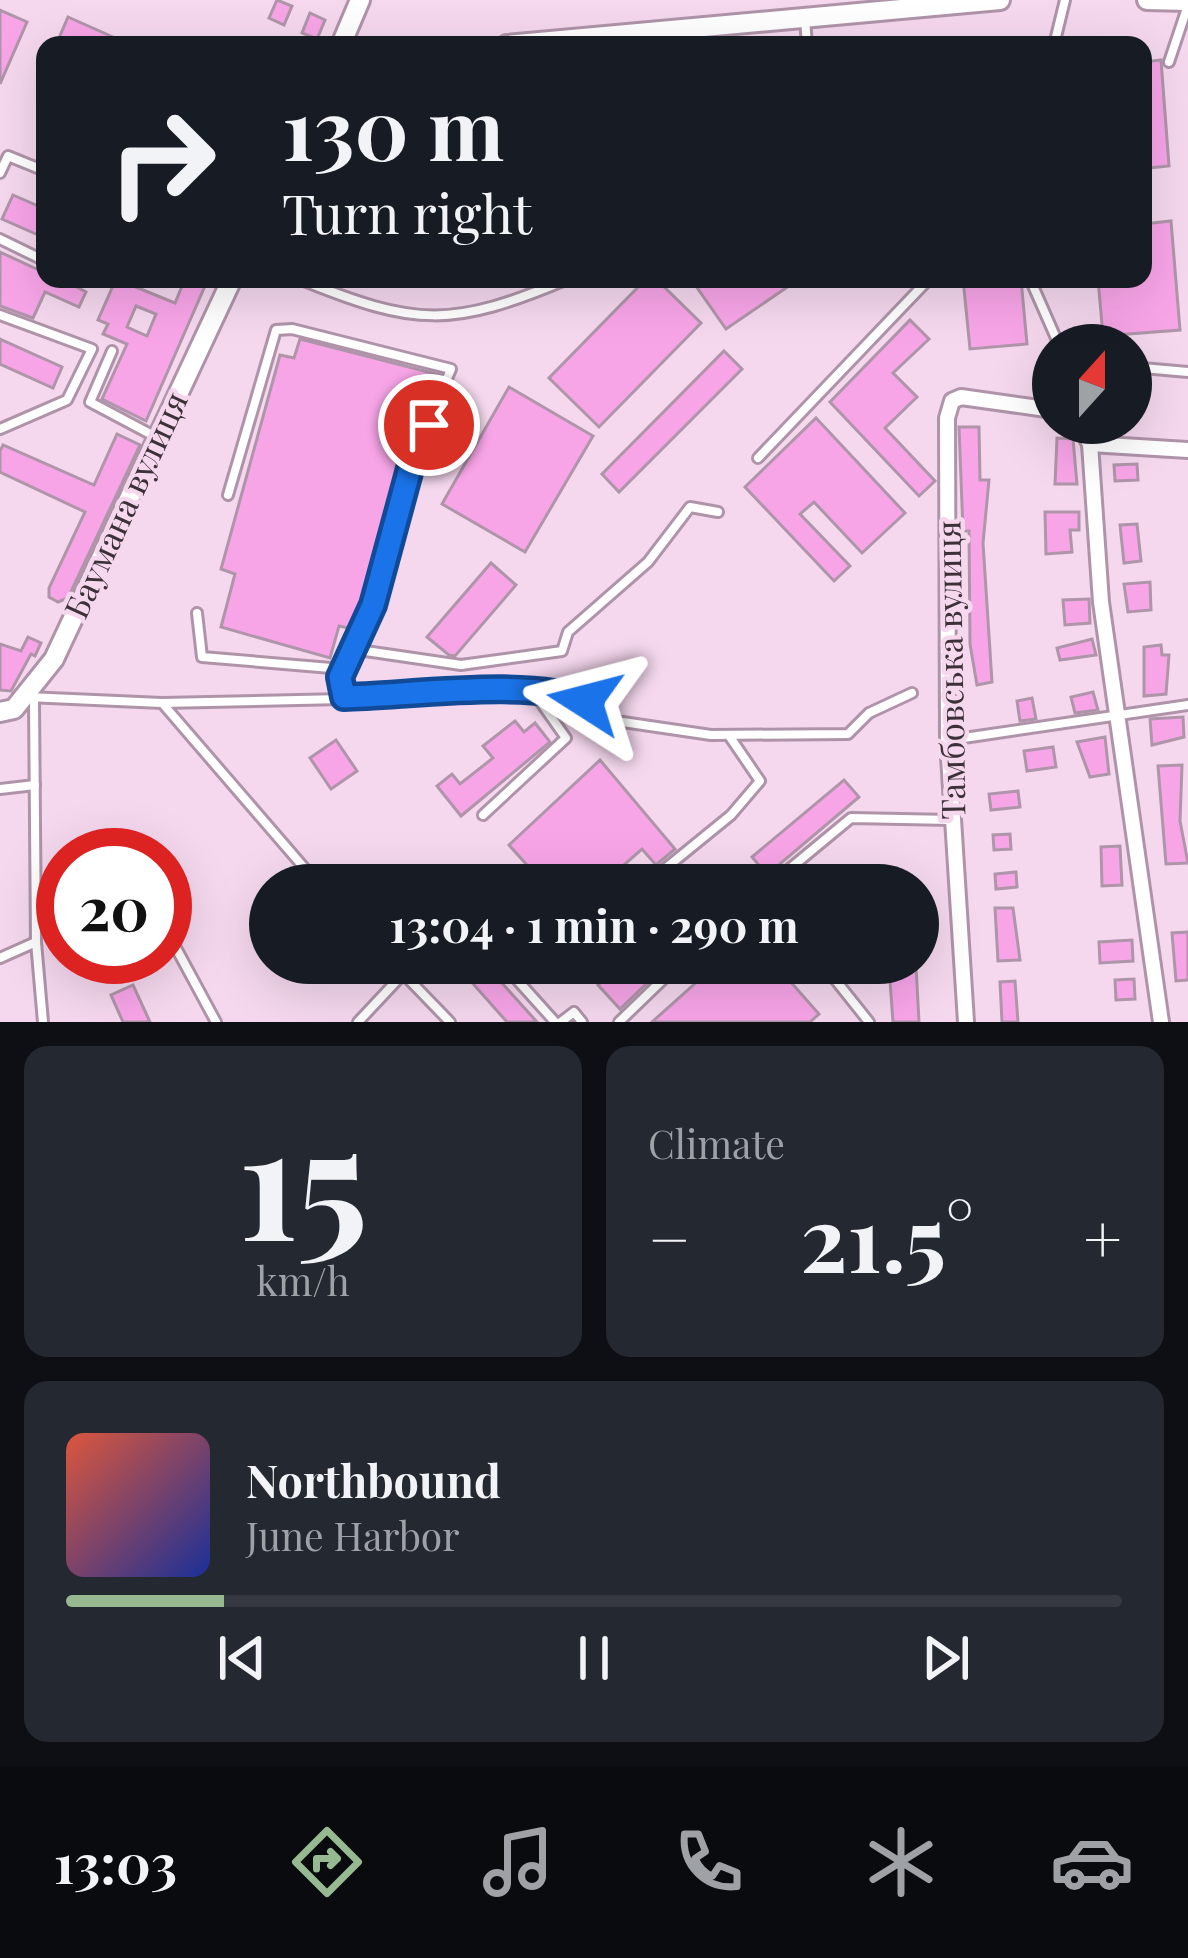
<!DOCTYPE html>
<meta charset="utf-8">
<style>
body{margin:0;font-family:"Playfair Display",serif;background:#242831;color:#f1f3f6;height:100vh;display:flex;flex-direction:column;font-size:45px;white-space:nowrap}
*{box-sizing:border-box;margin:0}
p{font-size:39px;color:#9ea1a6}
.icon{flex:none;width:66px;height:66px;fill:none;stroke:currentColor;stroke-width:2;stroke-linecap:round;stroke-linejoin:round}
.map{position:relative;height:1022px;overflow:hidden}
.details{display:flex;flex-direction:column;gap:24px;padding:24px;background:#0d0f14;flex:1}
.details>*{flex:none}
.banner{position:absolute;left:36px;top:36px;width:1116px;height:252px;border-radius:24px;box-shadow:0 12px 48px #0002;background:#171b24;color:#f1f3f6;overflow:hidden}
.needle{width:78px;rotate:21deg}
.controls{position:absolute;left:1032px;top:324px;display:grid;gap:24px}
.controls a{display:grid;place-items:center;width:120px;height:120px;border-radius:50%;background:#171b24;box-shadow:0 12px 48px #0002;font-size:60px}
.speed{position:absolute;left:36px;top:828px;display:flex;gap:24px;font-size:60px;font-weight:700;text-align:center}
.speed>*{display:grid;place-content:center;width:156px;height:156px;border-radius:50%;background:#171b24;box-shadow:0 12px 48px #0002;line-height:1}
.speed .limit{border:18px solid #d22;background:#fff;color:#111}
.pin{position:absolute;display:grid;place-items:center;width:102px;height:102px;color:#fff;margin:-51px;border:6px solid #fff;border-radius:50%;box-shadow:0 3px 12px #0007}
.me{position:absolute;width:132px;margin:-66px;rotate:279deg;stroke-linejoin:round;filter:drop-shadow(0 0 9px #0008)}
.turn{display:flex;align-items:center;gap:42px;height:252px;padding:0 48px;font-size:54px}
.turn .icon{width:156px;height:156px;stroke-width:2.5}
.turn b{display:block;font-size:84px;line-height:102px}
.big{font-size:90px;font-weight:700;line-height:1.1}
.details .widget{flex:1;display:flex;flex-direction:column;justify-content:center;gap:18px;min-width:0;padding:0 42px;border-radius:24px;background:#242831}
.details .dial{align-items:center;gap:0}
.dial b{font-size:156px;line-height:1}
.song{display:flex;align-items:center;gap:36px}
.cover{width:144px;height:144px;border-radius:18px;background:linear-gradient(135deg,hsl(10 70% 55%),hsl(230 70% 35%))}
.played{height:12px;border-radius:6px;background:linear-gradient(90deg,#97b991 15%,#363941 15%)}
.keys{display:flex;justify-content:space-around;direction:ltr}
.heat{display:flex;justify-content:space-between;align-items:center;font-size:66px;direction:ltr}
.details .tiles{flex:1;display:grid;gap:24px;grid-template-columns:1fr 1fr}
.widget:last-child{grid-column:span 2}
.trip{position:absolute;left:249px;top:864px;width:690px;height:120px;border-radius:60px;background:#171b24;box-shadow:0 12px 48px #0002;font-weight:700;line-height:120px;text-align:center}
.tabs{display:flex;height:192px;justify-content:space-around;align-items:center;background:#090b0e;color:#9ea1a6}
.tabs .icon{width:84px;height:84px}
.tabs .on{color:#97b991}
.tabs b{font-size:54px;color:#f1f3f6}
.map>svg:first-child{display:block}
.building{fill:#f8a5e8;stroke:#af95a9;stroke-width:3;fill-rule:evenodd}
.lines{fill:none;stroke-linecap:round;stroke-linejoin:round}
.lane-casing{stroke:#af94a9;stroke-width:14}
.street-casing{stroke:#af94a9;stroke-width:20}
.secondary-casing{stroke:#af94a9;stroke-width:24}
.lane{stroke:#fff;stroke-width:8}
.street{stroke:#fff;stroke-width:14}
.secondary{stroke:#fff;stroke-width:18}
.route-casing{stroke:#114b97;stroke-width:30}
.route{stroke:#1a73e8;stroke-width:21}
.labels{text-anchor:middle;stroke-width:9;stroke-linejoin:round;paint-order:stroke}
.street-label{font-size:33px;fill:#3c3139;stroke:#f5d8ee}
</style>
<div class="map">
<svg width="1188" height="1022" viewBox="0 0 1188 1022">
<rect width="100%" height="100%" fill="#f5d8ee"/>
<g class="building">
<polygon points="277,0 292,6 284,25 269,18"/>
<polygon points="0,10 27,22 0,84"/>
<polygon points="310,13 325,20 317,39 302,33"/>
<polygon points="68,17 131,45 76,45 59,38"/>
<polygon points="1161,60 1169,166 1148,168 1143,62"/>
<polygon points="13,195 45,209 45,238 2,219"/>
<polygon points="1171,221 1180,330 1103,336 1098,279 1143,279 1143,224"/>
<polygon points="0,252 45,273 45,279 76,279 73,285 86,292 79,307 45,292 33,318 0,306"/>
<path d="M 116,279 L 175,303 L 185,279 L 208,279 L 146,421 L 102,399 L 127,344 L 103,334 L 108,324 L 98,320 ZM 136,306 L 156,314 L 147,336 L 127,327 Z"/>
<polygon points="646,279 656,279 701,323 599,427 549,378"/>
<polygon points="691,279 799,279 726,329"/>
<polygon points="963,279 1021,279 1027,344 970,349"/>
<polygon points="910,320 929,339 893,373 917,397 885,428 935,481 919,496 830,402"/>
<polygon points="0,339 62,367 53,388 0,364"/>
<polygon points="300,339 440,375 428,402 418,399 358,619 353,629 339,626 330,658 221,627 235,574 221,569 280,355 294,358"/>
<polygon points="724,351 742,369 619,492 602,474"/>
<polygon points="509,387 593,436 525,552 442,504"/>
<polygon points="816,418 905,513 862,553 814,502 800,514 850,566 834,581 745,487"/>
<polygon points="959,427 979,427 980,480 989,480 983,543 992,682 977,685 970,644 969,531 963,531"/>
<polygon points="117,434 140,445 68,598 58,602 49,597 49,588 85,512 0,472 0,451 3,445 94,485"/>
<polygon points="1057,438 1073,439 1077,484 1055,484"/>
<polygon points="1137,464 1138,480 1115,481 1114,465"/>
<polygon points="1045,512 1079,512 1079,530 1070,530 1072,552 1046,554"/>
<polygon points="1137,524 1141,561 1124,563 1120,525"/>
<polygon points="491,563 516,585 455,656 449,655 427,637"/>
<polygon points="1150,582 1151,610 1128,612 1124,584"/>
<polygon points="1089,599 1090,623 1065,625 1063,600"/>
<polygon points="28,637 41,643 35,656 31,654 11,691 0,690 0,644 21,651"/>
<polygon points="1092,639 1096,655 1060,660 1057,648"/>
<polygon points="1161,645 1162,655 1169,655 1166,694 1144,696 1144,647"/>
<polygon points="1093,692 1098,710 1075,713 1071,697"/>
<polygon points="1032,698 1036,719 1020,721 1017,701"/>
<polygon points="1183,717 1184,737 1152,745 1150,719"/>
<polygon points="515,721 524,732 535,723 550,742 461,816 437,786 452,774 460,784 493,758 483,746"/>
<polygon points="1105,737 1109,774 1090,777 1077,742"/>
<polygon points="336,740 357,771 331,789 310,758"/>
<polygon points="1053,747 1056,767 1027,771 1024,751"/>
<polygon points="600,760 675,849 656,865 642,849 601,885 545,885 509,845"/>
<polygon points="1182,765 1180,821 1188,863 1166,864 1158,766"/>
<polygon points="844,780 859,797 767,875 752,857"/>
<polygon points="1018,791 1020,807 991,810 989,794"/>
<polygon points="1010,834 1011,849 994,850 993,835"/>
<polygon points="1120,846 1122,885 1102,886 1101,847"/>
<polygon points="1016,872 1017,887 996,889 995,874"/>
<polygon points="995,908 1013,908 1020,960 998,961"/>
<polygon points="1188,932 1188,980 1176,981 1172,933"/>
<polygon points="1132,940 1133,961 1100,963 1099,942"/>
<polygon points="484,963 537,1022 507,1022 467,977"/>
<polygon points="621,963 668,963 620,1009 598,985"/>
<polygon points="718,963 774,963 819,1014 810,1022 652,1022"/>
<polygon points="916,966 919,1022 893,1022 889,967"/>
<polygon points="1134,979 1135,999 1116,1000 1115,980"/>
<polygon points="1015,981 1018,1022 1002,1022 1000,982"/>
<polygon points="133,985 150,1022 123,1022 111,995"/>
</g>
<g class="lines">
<defs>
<g id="lane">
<polyline points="805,19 807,45"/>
<polyline points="1054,45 1065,0"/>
<polyline points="1169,62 1188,5"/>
<polyline points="0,173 8,156 45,171"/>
<polyline points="0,239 45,261"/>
<polyline points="88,279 98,279"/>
<path d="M 299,279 C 417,327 451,328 568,279"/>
<polyline points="1030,279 1059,345"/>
<polyline points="0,315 92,349 67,400 0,429"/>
<polyline points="112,351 90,402 156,437"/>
<polyline points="1131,367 1188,372"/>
<polyline points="758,458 929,279"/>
<polyline points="228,495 276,330 292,329 451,369 411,465 373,605 340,677 344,697"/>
<polyline points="197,613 202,657 343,669"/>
<polyline points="352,649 461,665 562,651 568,632 648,562 690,507 718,512"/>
<polyline points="27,697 162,703 568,694 616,721 711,735 848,734 869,713 912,693"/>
<polyline points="34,701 36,942 43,1022"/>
<polyline points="163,704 319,885"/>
<polyline points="950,740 1188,705"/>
<polyline points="0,789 35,785"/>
<polyline points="483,815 566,738 535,694"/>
<polyline points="645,885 731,815 760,781 730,737"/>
<polyline points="770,885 851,818 951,820"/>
<polyline points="169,935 216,1022"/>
<polyline points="0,958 36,942"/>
<polyline points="393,963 450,1022"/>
<polyline points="502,963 555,1022"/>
<polyline points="822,963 869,1022"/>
<polyline points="358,1022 403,974"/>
<polyline points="561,1022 574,1012 582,1022"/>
<polyline points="619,1022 680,963"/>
</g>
<g id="street">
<polyline points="1079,423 1090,444 1188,450"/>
<polyline points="1090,444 1101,602 1161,1022"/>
<polyline points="966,1022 948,741 947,418 952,401 961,397 1053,410"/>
</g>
<g id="secondary">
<polyline points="1147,0 1188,1"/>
<polyline points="341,45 360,0"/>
<polyline points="507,45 1000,0"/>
<polyline points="0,712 14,709 54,659 232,279"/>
</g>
</defs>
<use href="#lane" class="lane-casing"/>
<use href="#street" class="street-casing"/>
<use href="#secondary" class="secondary-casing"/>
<use href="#lane" class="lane"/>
<use href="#street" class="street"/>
<use href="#secondary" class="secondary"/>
</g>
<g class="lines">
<defs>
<path id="route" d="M 429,425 L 411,465 L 373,605 L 340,677 L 344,697 C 404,696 533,678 585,701"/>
</defs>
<use href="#route" class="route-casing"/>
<use href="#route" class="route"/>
</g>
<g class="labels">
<g class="street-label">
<text transform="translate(126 505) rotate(-65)" y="12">Баумана вулиця</text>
<text transform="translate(951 670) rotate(-91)" y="12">Тамбовська вулиця</text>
</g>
</g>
</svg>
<div class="controls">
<a><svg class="needle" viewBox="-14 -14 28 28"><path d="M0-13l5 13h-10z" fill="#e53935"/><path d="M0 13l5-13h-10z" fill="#9ea1a6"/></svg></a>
</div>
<div class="speed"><div class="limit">20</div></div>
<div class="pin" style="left:429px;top:425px;background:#d93025"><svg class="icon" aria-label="arrive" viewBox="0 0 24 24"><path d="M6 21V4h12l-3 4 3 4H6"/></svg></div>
<svg class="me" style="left:585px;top:701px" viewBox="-20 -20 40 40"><path d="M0-17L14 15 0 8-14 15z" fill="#1a73e8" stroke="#fff" stroke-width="4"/></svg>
<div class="trip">13:04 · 1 min · 290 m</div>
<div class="banner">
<div class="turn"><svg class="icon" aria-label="right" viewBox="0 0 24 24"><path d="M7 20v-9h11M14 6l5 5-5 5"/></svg><div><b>130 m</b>Turn right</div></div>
</div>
</div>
<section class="details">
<div class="tiles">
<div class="widget dial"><b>15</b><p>km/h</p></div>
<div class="widget"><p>Climate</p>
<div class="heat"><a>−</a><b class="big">21.5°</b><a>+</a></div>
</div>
<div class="widget">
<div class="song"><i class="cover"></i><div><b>Northbound</b><p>June Harbor</p></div></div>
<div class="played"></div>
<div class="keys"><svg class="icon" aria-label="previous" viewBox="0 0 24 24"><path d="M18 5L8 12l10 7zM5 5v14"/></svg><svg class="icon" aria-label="pause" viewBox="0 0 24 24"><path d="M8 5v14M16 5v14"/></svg><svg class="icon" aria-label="next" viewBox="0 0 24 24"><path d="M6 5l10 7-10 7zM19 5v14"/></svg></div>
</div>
</div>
</section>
<nav class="tabs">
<b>13:03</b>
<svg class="icon on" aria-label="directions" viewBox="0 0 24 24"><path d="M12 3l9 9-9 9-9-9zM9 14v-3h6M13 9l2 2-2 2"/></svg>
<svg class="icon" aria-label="music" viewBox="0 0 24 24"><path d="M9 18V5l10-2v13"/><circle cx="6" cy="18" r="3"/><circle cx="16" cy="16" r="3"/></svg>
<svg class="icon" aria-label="phone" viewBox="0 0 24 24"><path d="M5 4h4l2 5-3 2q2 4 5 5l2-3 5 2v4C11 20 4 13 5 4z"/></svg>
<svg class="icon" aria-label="climate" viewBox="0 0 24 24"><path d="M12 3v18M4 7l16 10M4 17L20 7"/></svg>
<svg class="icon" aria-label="car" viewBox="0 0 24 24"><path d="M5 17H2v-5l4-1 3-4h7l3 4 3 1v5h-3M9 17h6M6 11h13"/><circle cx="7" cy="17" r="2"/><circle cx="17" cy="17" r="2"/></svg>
</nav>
